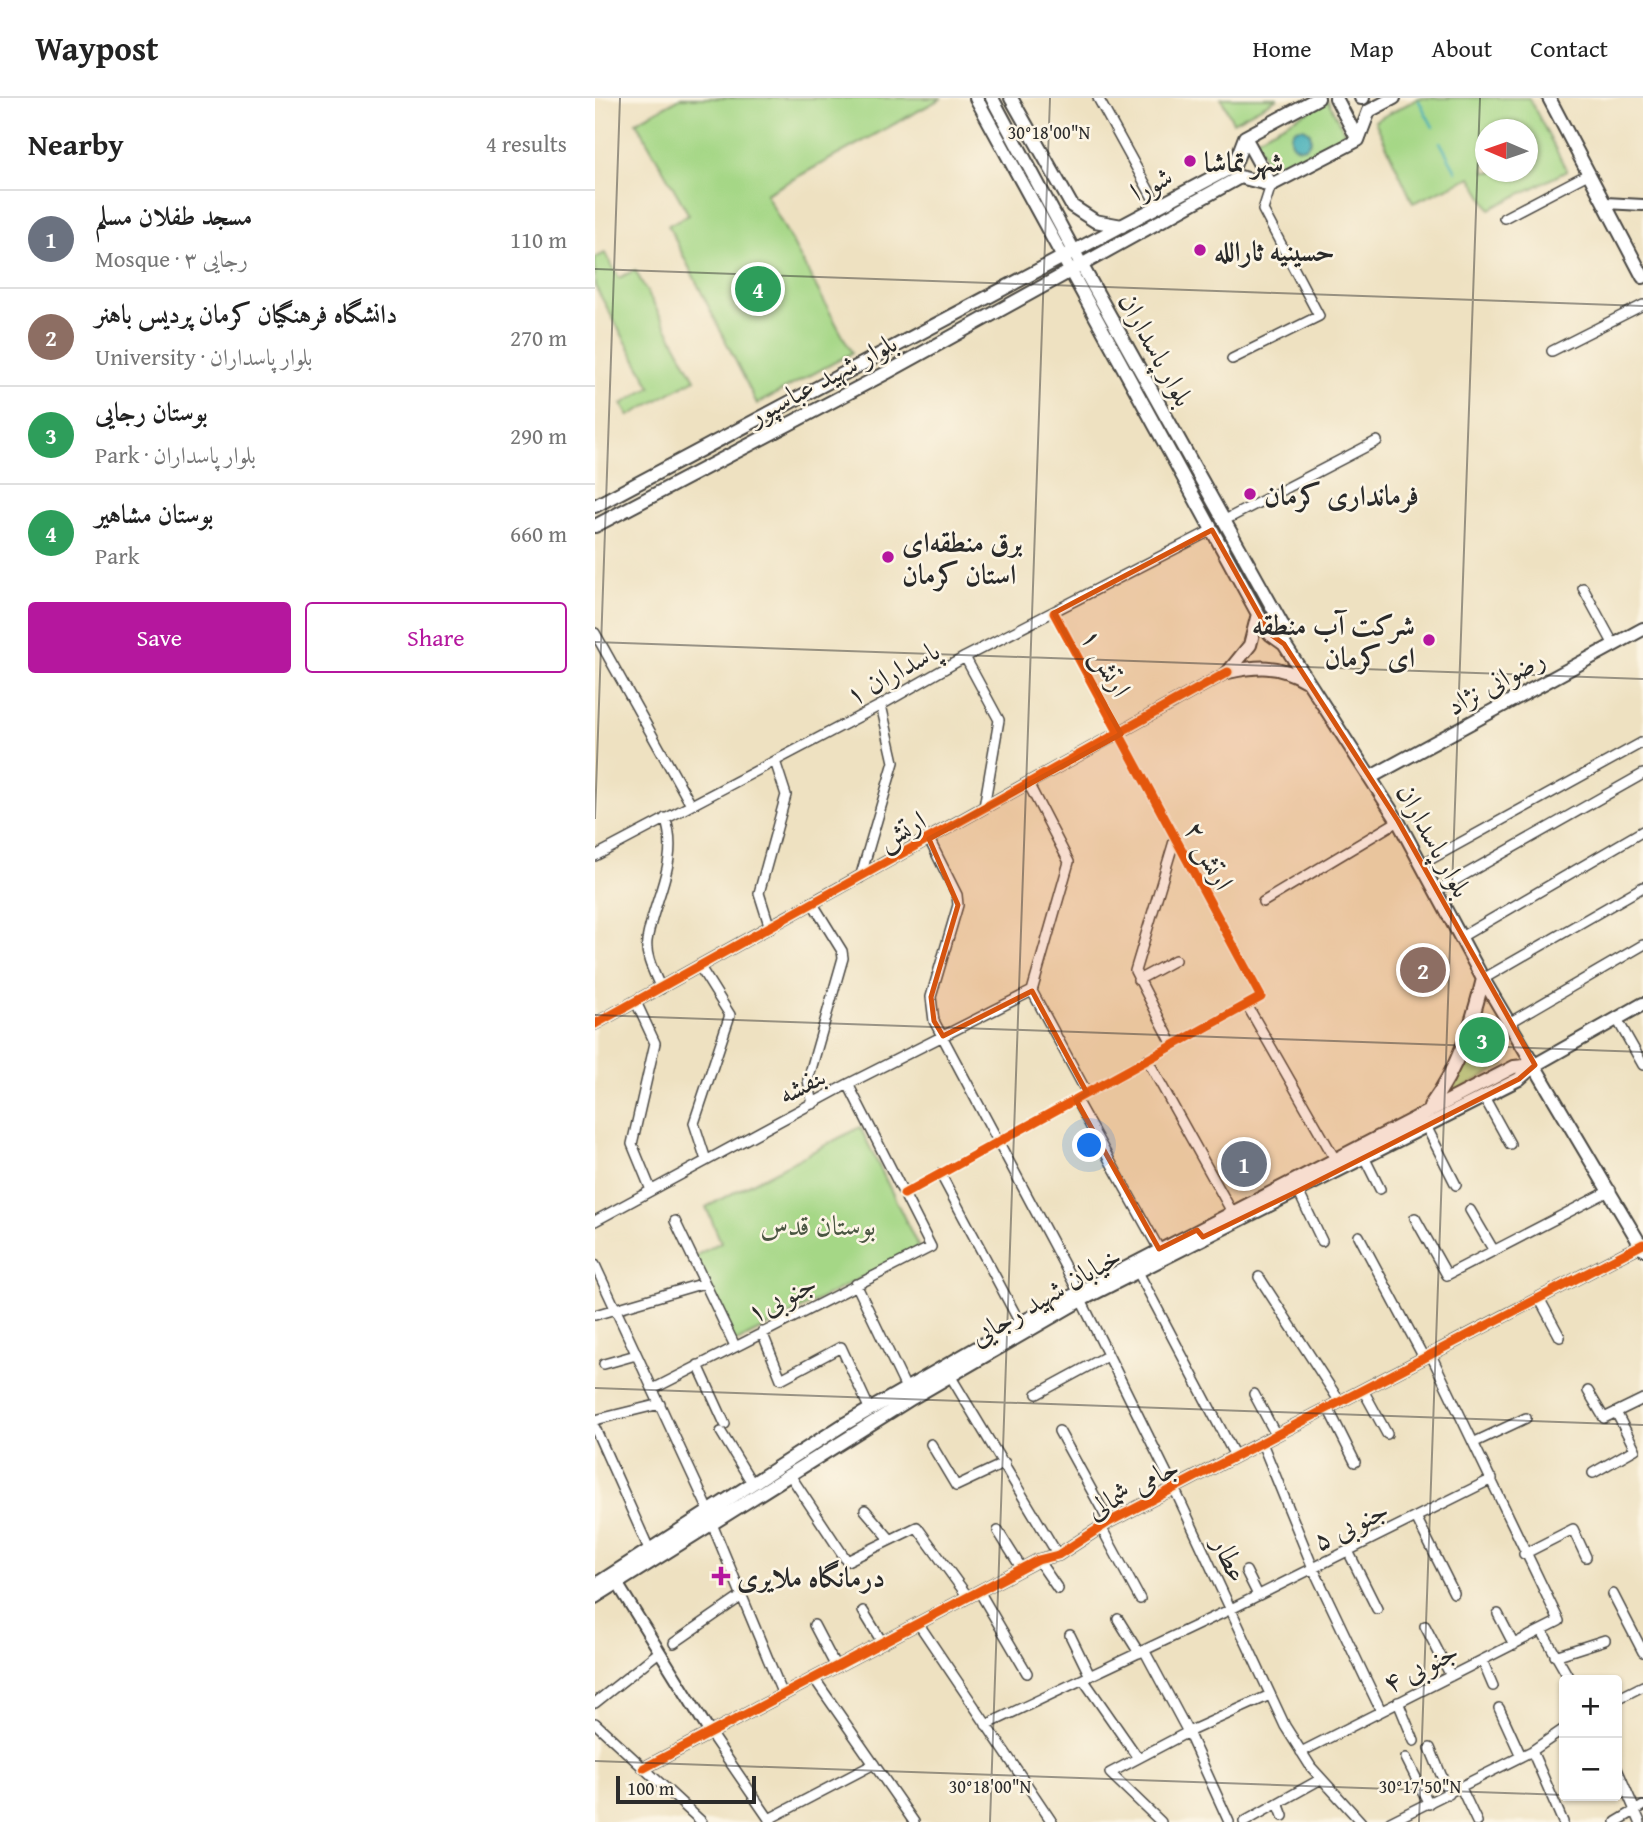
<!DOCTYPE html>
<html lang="en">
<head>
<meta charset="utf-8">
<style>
	body { margin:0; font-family:"Gentium Book Plus",Amiri,serif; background:#f6f6f6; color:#222 }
	.controls { position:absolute; right:21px; bottom:21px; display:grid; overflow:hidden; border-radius:7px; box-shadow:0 2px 5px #0004 }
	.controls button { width:63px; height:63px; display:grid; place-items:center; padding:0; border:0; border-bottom:2px solid #e0e0e0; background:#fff; color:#222; font:35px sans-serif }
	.compass { position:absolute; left:880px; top:21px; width:63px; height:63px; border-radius:50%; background:#fff; box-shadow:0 2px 5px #0004; rotate:272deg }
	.scale { position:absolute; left:21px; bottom:18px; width:140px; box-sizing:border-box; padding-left:7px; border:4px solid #2b2b2b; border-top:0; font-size:19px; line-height:24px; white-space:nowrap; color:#2b2b2b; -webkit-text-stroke:5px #fcf5e5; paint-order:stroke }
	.you { position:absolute; left:495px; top:1048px; width:24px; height:24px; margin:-18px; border:5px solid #fff; border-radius:50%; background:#1a73e8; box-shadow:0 0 0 10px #1a73e833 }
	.badge { display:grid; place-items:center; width:46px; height:46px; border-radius:50%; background:#b5179e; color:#fff; font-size:23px; font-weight:700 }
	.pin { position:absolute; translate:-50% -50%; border:4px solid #fff; box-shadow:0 2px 7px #0006 }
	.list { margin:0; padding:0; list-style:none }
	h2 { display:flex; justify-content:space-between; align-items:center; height:91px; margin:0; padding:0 28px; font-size:30px }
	h2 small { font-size:23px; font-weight:400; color:#767676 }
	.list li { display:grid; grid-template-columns:46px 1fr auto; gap:21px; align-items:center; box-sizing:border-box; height:98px; padding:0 28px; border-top:2px solid #e0e0e0 }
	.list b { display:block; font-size:26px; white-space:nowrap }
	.list p { margin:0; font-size:23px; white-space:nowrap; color:#767676 }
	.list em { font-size:23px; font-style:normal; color:#767676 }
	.actions { display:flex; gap:14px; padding:21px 28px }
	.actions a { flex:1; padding:16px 0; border:2px solid #b5179e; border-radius:7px; text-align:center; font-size:24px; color:#b5179e }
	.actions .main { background:#b5179e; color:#fff }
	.map { position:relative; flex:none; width:1048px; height:1724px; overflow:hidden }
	header { display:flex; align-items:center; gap:42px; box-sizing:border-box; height:98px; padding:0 35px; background:#fff; border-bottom:2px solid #e0e0e0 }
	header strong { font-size:33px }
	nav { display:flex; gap:38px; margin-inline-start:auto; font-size:24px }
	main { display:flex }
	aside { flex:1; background:#fff }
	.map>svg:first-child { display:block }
	.green { fill:#a5d786; stroke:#688158; stroke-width:2; fill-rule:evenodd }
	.water { fill:#3aabb5; stroke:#326b70; stroke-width:2 }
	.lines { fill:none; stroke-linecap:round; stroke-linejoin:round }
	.stream { stroke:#3aabb5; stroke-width:2.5 }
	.minor-casing { stroke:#484642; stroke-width:12 }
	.tertiary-casing { stroke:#484642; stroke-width:14 }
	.secondary-casing { stroke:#484642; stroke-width:16 }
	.minor { stroke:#fff; stroke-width:9 }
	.tertiary { stroke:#fff; stroke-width:10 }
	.secondary { stroke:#fff; stroke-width:12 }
	.cycleway-casing { stroke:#fcf5e5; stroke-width:13 }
	.cycleway { stroke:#e8590c; stroke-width:9 }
	.marked { fill:#d5540f; fill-opacity:0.2; stroke:#d5540f; stroke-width:5; stroke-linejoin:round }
	.ticks { fill:none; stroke:#2b2b2b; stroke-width:2; stroke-opacity:0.45 }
	.poi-dot { fill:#b5179e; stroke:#fcf5e5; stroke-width:2.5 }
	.labels { text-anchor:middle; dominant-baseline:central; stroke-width:5; stroke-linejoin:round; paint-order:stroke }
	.poi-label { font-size:28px; font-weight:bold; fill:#2b2b2b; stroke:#fcf5e5; text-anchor:start }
	.street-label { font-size:28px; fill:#2b2b2b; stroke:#fcf5e5 }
	.park-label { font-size:28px; fill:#4a5642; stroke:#fcf5e5 }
	.ticks-label { font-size:18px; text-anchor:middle; fill:#2b2b2b; stroke:#fcf5e5; stroke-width:5; stroke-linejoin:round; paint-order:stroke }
</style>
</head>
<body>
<header>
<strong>Waypost</strong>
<nav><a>Home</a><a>Map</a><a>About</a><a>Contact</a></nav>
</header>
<main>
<aside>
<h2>Nearby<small>4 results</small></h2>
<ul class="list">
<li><span class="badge" style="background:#6b7280">1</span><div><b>مسجد طفلان مسلم</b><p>Mosque · رجایی ۳</p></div><em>110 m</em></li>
<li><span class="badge" style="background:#8d6e63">2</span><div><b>دانشگاه فرهنگیان کرمان پردیس باهنر</b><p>University · بلوار پاسداران</p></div><em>270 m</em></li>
<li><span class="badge" style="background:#2e9e5b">3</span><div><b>بوستان رجایی</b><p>Park · بلوار پاسداران</p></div><em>290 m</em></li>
<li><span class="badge" style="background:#2e9e5b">4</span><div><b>بوستان مشاهیر</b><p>Park</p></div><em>660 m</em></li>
</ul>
<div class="actions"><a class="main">Save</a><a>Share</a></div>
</aside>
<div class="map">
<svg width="1048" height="1724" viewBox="0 0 1048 1724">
	<rect width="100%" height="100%" fill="#fcf5e5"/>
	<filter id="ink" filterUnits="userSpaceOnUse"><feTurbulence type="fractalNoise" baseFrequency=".0143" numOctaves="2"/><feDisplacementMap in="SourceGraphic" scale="14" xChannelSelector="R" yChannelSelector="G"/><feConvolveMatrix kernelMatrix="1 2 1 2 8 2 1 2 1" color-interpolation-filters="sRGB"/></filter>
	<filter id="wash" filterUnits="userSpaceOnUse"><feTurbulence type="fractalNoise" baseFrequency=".00686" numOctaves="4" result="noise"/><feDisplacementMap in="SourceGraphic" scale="28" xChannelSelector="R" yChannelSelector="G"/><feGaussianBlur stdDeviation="1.57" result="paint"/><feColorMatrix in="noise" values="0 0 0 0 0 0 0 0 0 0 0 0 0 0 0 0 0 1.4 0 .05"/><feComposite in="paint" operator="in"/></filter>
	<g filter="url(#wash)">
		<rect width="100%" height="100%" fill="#eee1c1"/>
		<!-- green -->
		<path class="green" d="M85 0H347L171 96 257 255 162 306 73 127 94 117 41 24Z
			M626 0H683L638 24Z
			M824 0H934L972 73 895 111 876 79 818 105 780 23ZM890 32H932V74H890Z
			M733 3 752 39 679 78 660 41Z
			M10 155 24 180 40 172 100 281 34 318 27 306 56 289 0 188V160Z
			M886 917 910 967 856 996Z
			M265 1029 324 1150 138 1246 100 1158 126 1144 111 1109Z"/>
		<!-- water -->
		<path class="water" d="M696 40a10 10 0 1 1 20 0a10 10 0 1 1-20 0Z"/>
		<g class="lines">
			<!-- stream -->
			<path class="stream" d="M824 3 838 29
				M845 44 861 73"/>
		</g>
	</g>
	<g filter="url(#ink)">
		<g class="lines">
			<!-- minor casing -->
			<g class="minor-casing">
				<path id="minor" d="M503 0 563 109
					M909 120 993 76
					M957 253 1048 207
					M637 261 724 218 668 112 676 87
					M630 422 782 343
					M988 490 1019 547
					M0 535 95 705
					M370 559 404 622 389 709
					M433 685 474 764 437 893
					M334 741 362 797 363 807 336 899 339 923 483 1193
					M0 758 286 607 370 559 617 432
					M827 766 1048 644
					M265 780 299 664 286 607
					M841 793 1048 676
					M668 804 803 723
					M175 830 164 795 191 697 180 663
					M866 839 1048 733
					M105 869 135 917 99 1025 111 1062
					M888 881 1048 789
					M543 882 580 862
					M66 891C60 876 50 859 52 843 58 802 86 762 70 720
					M437 893 492 995
					M41 904 60 945 37 1046 56 1092
					M652 907 740 1061
					M1022 921 1048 967
					M914 925 1048 847
					M578 947 540 873 580 740
					M552 961 637 1114
					M889 999 915 1046
					M481 1002 564 1151
					M218 1006 213 982 248 860 247 853 218 806
					M831 1028 861 1087
					M769 1059 785 1091
					M345 1075 425 1225
					M703 1093 727 1143
					M309 1096 666 899 459 515
					M875 1112 899 1153
					M820 1120 852 1177 1016 1092
					M0 1123 253 986 437 893
					M80 1123 140 1248
					M764 1138 829 1260
					M0 1167 115 1415
					M542 1172 640 1358
					M664 1179 745 1304
					M261 1186 311 1290
					M944 1200 965 1239
					M486 1202 580 1392 690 1628 716 1669 766 1724
					M0 1217 109 1185
					M167 1234 186 1281 246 1249 275 1312
					M9 1266 41 1257
					M103 1267 130 1326
					M356 1279 463 1457
					M58 1291 336 1149 253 986
					M768 1292 792 1336
					M993 1293 1009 1320 1048 1301
					M442 1296 512 1258
					M659 1296 681 1337
					M733 1310 760 1364
					M0 1322 65 1306
					M0 1330 54 1451
					M464 1333 514 1424
					M126 1334 157 1385
					M880 1344 931 1320
					M667 1345 718 1470 786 1613
					M336 1346 361 1388 410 1365
					M998 1375 1040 1351 1021 1314
					M195 1377 252 1463 322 1429 373 1499
					M270 1412 295 1441
					M821 1419 859 1495
					M117 1426 188 1597
					M506 1429 545 1501
					M403 1433 427 1471
					M753 1453 782 1511
					M929 1456 978 1431 991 1459
					M443 1462 463 1491
					M651 1473 663 1497
					M384 1493 432 1575
					M1018 1496 1048 1554
					M268 1513 287 1544
					M903 1516 919 1547
					M523 1521 544 1555
					M323 1525 457 1724
					M219 1527 241 1569
					M830 1528 856 1578
					M947 1533 975 1582
					M475 1537 495 1578
					M79 1545 147 1498
					M549 1552 593 1634 634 1724
					M960 1558 1010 1542
					M887 1562 898 1588
					M219 1580 319 1724
					M488 1581 543 1660
					M1022 1601 1048 1588
					M803 1604 819 1643
					M0 1605 64 1554
					M904 1610 926 1658
					M0 1625 107 1724
					M391 1627 634 1512 897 1381
					M115 1635 176 1724
					M835 1650 854 1696
					M937 1653 968 1724
					M706 1654 964 1523 836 1257
					M811 1660 834 1706
					M1022 1671 1045 1724
					M866 1690 882 1724
					M683 1705 688 1718
					M174 1721 279 1666
					M566 1724 515 1675 593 1634 675 1597
					M649 1724 726 1681
					M795 1724 937 1653 969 1631
					M1021 1724 1048 1708"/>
			</g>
			<!-- tertiary casing -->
			<g class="tertiary-casing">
				<path id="tertiary" d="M1010 105 1048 107
					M0 926 633 574
					M22 1485 115 1635
					M49 1670 443 1462 463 1457 514 1424 1046 1147"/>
			</g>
			<!-- secondary casing -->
			<g class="secondary-casing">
				<path id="secondary" d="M381 0 663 516 675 536 689 546 803 723 888 881 1048 1151
					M397 0 486 166 689 530V546
					M416 0 477 108 500 123 527 128
					M766 0H768
					M954 0 1048 179
					M763 42 774 13 799 0
					M676 87 763 42 741 0
					M676 87 650 39 723 0
					M0 408 639 68 650 39
					M0 428 293 274 645 79 676 87
					M634 573 655 547 663 516
					M633 574C662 568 683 566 709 582
					M776 679 1048 531
					M835 1008C863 970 877 926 888 881
					M0 1487 248 1327 425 1225 919 969 939 967
					M0 1499 317 1300 486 1202 924 981 940 967 1048 906"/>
			</g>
			<!-- minor -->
			<use href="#minor" class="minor"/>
			<!-- tertiary -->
			<use href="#tertiary" class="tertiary"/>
			<!-- secondary -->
			<use href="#secondary" class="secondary"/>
			<!-- cycleway casing -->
			<g class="cycleway-casing">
				<path id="cycleway" d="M0 926 633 574
					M309 1096 666 899 459 515
					M49 1670 443 1462 463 1457 514 1424 1048 1146"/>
			</g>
			<!-- cycleway -->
			<use href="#cycleway" class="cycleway"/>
		</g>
	</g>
	<!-- marked area -->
	<path class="marked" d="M617 432 675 536 689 546 803 723 940 967 924 981 703 1093 608 1139 602 1132 564 1151 481 1002 492 995 437 893 348 938 339 923 336 899 363 807 334 741 526 636 459 515Z"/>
	<!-- ticks -->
	<path class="ticks" d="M0 171 1048 208M0 544 1048 581M0 721 25 0M0 917 1048 954M0 1290 1048 1327M0 1663 969 1697M998 1698 1048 1700M395 1724 455 0M824 1724 885 0"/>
	<!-- markers -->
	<g class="poi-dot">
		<circle cx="595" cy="63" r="7"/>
		<circle cx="605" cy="152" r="7"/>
		<circle cx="655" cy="396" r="7"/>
		<circle cx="293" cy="459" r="7"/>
		<circle cx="834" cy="542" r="7"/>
		<path d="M122.5 1467.5h7v7h7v7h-7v7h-7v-7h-7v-7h7z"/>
	</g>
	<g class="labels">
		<!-- poi labels -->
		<g class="poi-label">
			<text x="609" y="63">شهر تماشا</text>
			<text x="619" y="152">حسینیه ثارالله</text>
			<text x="669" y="396">فرمانداری کرمان</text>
			<text x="307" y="443">برق منطقه‌ای<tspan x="307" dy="32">استان کرمان</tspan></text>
			<text x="820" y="526" text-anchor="end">شرکت آب منطقه<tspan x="820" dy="32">ای کرمان</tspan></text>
			<text x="142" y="1478">درمانگاه ملایری</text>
		</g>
		<!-- street labels -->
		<g class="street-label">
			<text transform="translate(556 85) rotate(-28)">شورا</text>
			<text transform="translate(562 251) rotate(61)">بلوار پاسداران</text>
			<text transform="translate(227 280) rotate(-28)">بلوار شهید عباسپور</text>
			<text transform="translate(512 564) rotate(61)">ارتش ۱</text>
			<text transform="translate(297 574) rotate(-29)">پاسداران ۱</text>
			<text transform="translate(900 583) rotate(-29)">رضوانی نژاد</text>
			<text transform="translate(306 731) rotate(-29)">ارتش</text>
			<text transform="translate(840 742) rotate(61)">بلوار پاسداران</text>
			<text transform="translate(615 757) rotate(62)">ارتش ۲</text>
			<text transform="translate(206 986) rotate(-28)">بنفشه</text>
			<text transform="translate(450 1197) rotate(-30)">خیابان شهید رجایی</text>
			<text transform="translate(186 1199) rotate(-27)">جنوبی۱</text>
			<text transform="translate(537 1389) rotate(-28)">جامی شمالی</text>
			<text transform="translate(755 1426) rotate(-26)">جنوبی ۵</text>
			<text transform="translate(636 1461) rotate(66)">عطار</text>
			<text transform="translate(825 1568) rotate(-27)">جنوبی ۴</text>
		</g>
		<!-- park labels -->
		<g class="park-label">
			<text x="223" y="1126">بوستان قدس</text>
		</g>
	</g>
	<g class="ticks-label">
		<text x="454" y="41">30°18'00"N</text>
		<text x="395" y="1695">30°18'00"N</text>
		<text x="825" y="1695">30°17'50"N</text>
	</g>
</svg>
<div class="controls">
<button>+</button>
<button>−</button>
</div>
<svg class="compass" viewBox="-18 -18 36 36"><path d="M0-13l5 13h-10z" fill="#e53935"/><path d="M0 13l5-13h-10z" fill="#767676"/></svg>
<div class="scale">100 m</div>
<div class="you"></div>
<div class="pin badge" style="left:649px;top:1066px;background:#6b7280">1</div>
<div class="pin badge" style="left:828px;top:872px;background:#8d6e63">2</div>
<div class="pin badge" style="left:887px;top:942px;background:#2e9e5b">3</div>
<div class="pin badge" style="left:163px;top:191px;background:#2e9e5b">4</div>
</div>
</main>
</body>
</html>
